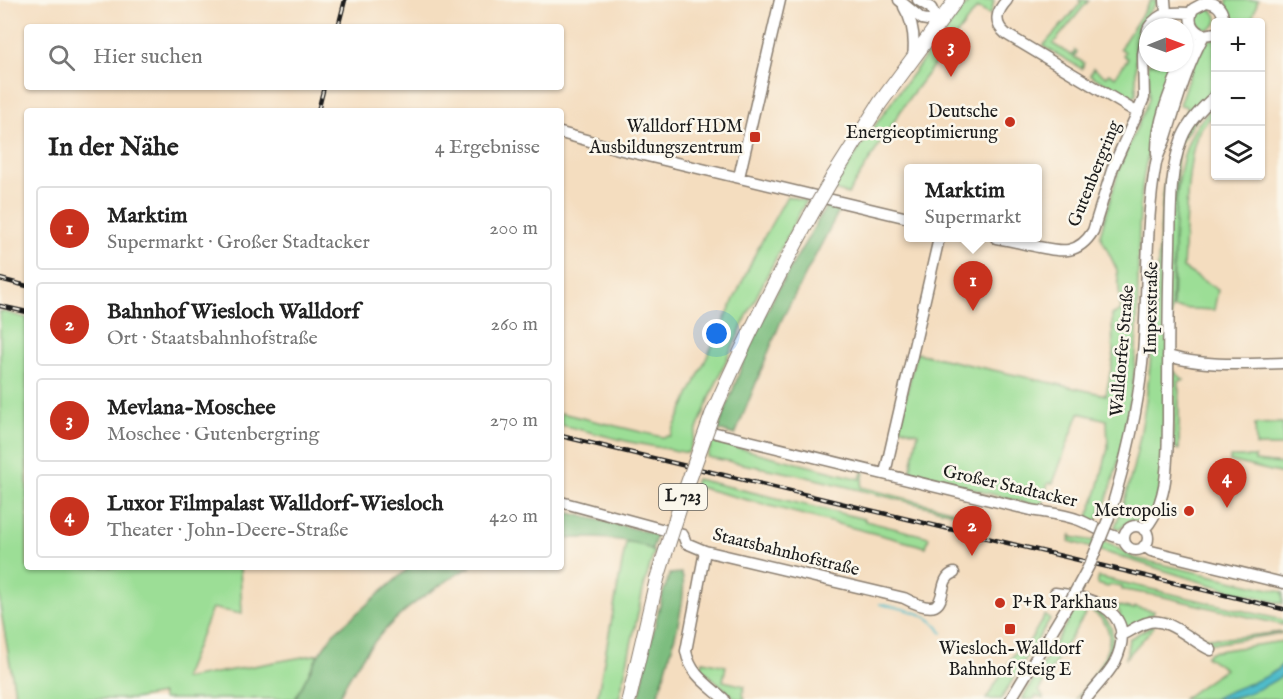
<!DOCTYPE html>
<html lang="de">
<head>
<meta charset="utf-8">
<style>
	body { margin:0; font-family:"IM FELL English",serif; background:#f2f2f2; color:#222 }
	.controls { position:absolute; right:18px; top:18px; display:grid; overflow:hidden; border-radius:6px; box-shadow:0 2px 4px #0004 }
	.controls button { width:54px; height:54px; display:grid; place-items:center; padding:0; border:0; border-bottom:2px solid #e0e0e0; background:#fff; color:#222; font:30px sans-serif }
	.compass { position:absolute; left:1139px; top:18px; width:54px; height:54px; border-radius:50%; background:#fff; box-shadow:0 2px 4px #0004; rotate:89deg }
	.you { position:absolute; left:717px; top:334px; width:21px; height:21px; margin:-15px; border:4px solid #fff; border-radius:50%; background:#1a73e8; box-shadow:0 0 0 9px #1a73e833 }
	.badge { display:grid; place-items:center; width:39px; height:39px; border-radius:50%; background:#c8321e; color:#fff; font-size:20px; font-weight:700 }
	.pin { position:absolute; translate:-50% -50px; filter:drop-shadow(0 2px 3px #0008) }
	.pin::after { content:''; position:absolute; top:32px; width:21px; height:18px; background:inherit; clip-path:polygon(0 0,100% 0,50% 100%) }
	.popup { position:absolute; left:904px; top:164px; width:138px; height:78px; box-sizing:border-box; display:grid; place-content:center; border-radius:6px; background:#fff; filter:drop-shadow(0 2px 4px #0005); font-size:20px; white-space:nowrap; color:#767676 }
	.popup b { font-size:22px; color:#222 }
	.popup::after { content:''; position:absolute; left:50%; top:100%; margin-left:-12px; border:12px solid transparent; border-top-color:#fff }
	.list { margin:0; padding:0; list-style:none }
	h2 { display:flex; justify-content:space-between; align-items:center; height:78px; margin:0; padding:0 24px; font-size:26px }
	h2 small { font-size:20px; font-weight:400; color:#767676 }
	.list li { display:grid; grid-template-columns:39px 1fr auto; gap:18px; align-items:center; box-sizing:border-box; height:84px; margin:0 12px 12px; padding:0 12px; border:2px solid #e0e0e0; border-radius:6px }
	.list b { display:block; font-size:22px; white-space:nowrap }
	.list p { margin:0; font-size:20px; white-space:nowrap; color:#767676 }
	.list em { font-size:20px; font-style:normal; color:#767676 }
	.icon { flex:none; width:33px; height:33px; fill:none; stroke:currentColor; stroke-width:2; stroke-linecap:round; stroke-linejoin:round }
	.map { position:relative; flex:none; width:1283px; height:699px; overflow:hidden }
	.search { position:absolute; background:#fff; box-shadow:0 2px 4px #0004; left:24px; top:24px; width:540px; height:66px; display:flex; align-items:center; gap:15px; box-sizing:border-box; padding:0 21px; border-radius:6px; color:#767676; font-size:22px }
	.panel { position:absolute; background:#fff; box-shadow:0 2px 4px #0004; left:24px; top:108px; width:540px; height:462px; border-radius:6px }
	.map>svg:first-child { display:block }
	.green { fill:#9cde96; stroke:#5c7d59; stroke-width:1.5 }
	.forest { fill:#7dbd7f; stroke:#4c6c4e; stroke-width:1.5 }
	.water { fill:#50bcca; stroke:#366c73; stroke-width:1.5 }
	.lines { fill:none; stroke-linecap:round; stroke-linejoin:round }
	.stream { stroke:#50bcca; stroke-width:2 }
	.minor-casing { stroke:#887c6e; stroke-width:13 }
	.major-casing { stroke:#887c6e; stroke-width:16 }
	.minor { stroke:#fff; stroke-width:10 }
	.major { stroke:#fff; stroke-width:14 }
	.rail-casing { stroke:#1c1c1c; stroke-width:4.5 }
	.rail { stroke:#fbf7ec; stroke-width:2; stroke-dasharray:7; stroke-linecap:butt }
	.minor-bridge-casing { stroke:#887c6e; stroke-width:13; stroke-linecap:butt }
	.major-bridge-casing { stroke:#887c6e; stroke-width:16; stroke-linecap:butt }
	.minor-bridge { stroke:#fff; stroke-width:10 }
	.major-bridge { stroke:#fff; stroke-width:14 }
	.poi-dot { fill:#c8321e; stroke:#fbf7ec; stroke-width:2 }
	.labels { text-anchor:middle; dominant-baseline:central; stroke-width:5; stroke-linejoin:round; paint-order:stroke }
	.shield { fill:#fbf7ec; stroke:#5f5e5a; stroke-width:1.5 }
	.shield-label { font-size:16px; font-weight:bold; fill:#1c1c1c }
	.poi-label { font-size:18px; fill:#1c1c1c; stroke:#fbf7ec; text-anchor:end }
	.street-label { font-size:18px; fill:#1c1c1c; stroke:#fbf7ec }
</style>
</head>
<body>
<div class="map">
<svg width="1283" height="699" viewBox="0 0 1283 699">
	<rect width="100%" height="100%" fill="#fbf7ec"/>
	<filter id="ink" filterUnits="userSpaceOnUse"><feTurbulence type="fractalNoise" baseFrequency=".0167" numOctaves="2"/><feDisplacementMap in="SourceGraphic" scale="12" xChannelSelector="R" yChannelSelector="G"/><feConvolveMatrix kernelMatrix="1 2 1 2 8 2 1 2 1" color-interpolation-filters="sRGB"/></filter>
	<filter id="wash" filterUnits="userSpaceOnUse"><feTurbulence type="fractalNoise" baseFrequency=".008" numOctaves="4" result="noise"/><feDisplacementMap in="SourceGraphic" scale="24" xChannelSelector="R" yChannelSelector="G"/><feGaussianBlur stdDeviation="1.35" result="paint"/><feColorMatrix in="noise" values="0 0 0 0 0 0 0 0 0 0 0 0 0 0 0 0 0 1.4 0 .05"/><feComposite in="paint" operator="in"/></filter>
	<g filter="url(#wash)">
		<rect width="100%" height="100%" fill="#f4ddbf"/>
		<!-- green -->
		<path class="green" d="M970 0H994L991 15 977 8 909 98 848 194 834 190C873 122 922 61 970 0Z
			M1079 0H1089L1053 44 1072 56 1075 50 1077 52 1074 57 1084 63 1082 69 1043 46 1081 3Z
			M1151 0 1157 1 1140 25 1136 39V95L1132 98 1090 75 1093 68 1106 77 1109 73 1115 77 1128 59 1123 55 1125 52 1120 48Z
			M1227 0H1258L1251 22H1232L1227 14Z
			M1197 19a10 10 0 1 1 20 0a10 10 0 1 1-20 0Z
			M1211 39H1215V90L1178 146 1166 442 1160 488 1152 524C1138 519 1131 518 1120 529L1115 527C1155 422 1153 307 1163 197 1167 167 1172 137 1187 109L1185 106 1179 105C1185 88 1197 48 1211 39Z
			M1148 63H1180C1160 106 1145 150 1141 198 1136 252 1140 308 1135 362 1131 411 1121 459 1105 505L1103 504 1096 523 1087 520 1098 489 1108 448 1107 420 1079 413 1053 483H1048L1042 507 910 473 918 433 899 427 916 353 1106 395 1113 358 1112 315 1121 310 1117 270 1100 235 1119 169 1149 99Z
			M1215 105V113C1210 118 1204 123 1200 130 1186 152 1185 239 1183 268L1218 290 1214 310 1173 308C1175 258 1170 179 1192 134 1198 122 1206 114 1215 105Z
			M787 196 806 201C762 283 720 366 688 453L630 442 561 425V413L662 437 670 436 758 248Z
			M0 311 27 318V567H240L242 614 212 608 183 679 319 654 295 699H162V694L133 699H16L0 606Z
			M1174 371 1184 380 1179 381V450L1173 447Z
			M1283 423V446H1256L1255 424Z
			M715 435 716 436 715 442 860 479 862 472H864L861 487 986 519V521L990 522 799 475 707 457Z
			M1283 456V474L1230 461V457H1255V461L1281 464Z
			M696 479 865 519V521L929 537 926 547 694 486Z
			M1071 534V537L1093 541 1094 539 1111 544 1134 558 1283 592V604L1208 584 1069 541Z
			M626 542 644 546 654 552 644 586 619 699H597Z
			M1099 577 1283 620V625L1160 596 1124 590H1122V586L1111 585 1108 587 1097 584Z
			M1079 602C1122 618 1120 645 1094 678 1089 685 1083 694 1076 699 1095 671 1133 633 1088 609L1039 690 1044 699 1036 696 1034 699H1022Z
			M1114 605 1134 609 1135 607 1154 611 1153 615H1148L1147 618 1124 630 1119 611Z
			M1045 615 1050 619 1001 699H986L1019 646 1026 647Z
			M1165 615C1178 621 1190 631 1203 636 1215 642 1266 633 1283 632V633L1218 643H1206Z
			M1153 625 1154 627 1126 658 1129 639Z
			M1283 641V699H1183L1225 669 1206 656 1211 652Z
			M703 661 726 666 723 681 745 686 743 694 745 699H736L701 668Z"/>
		<!-- forest -->
		<path class="forest" d="M827 205 840 209 781 321 735 435 718 430 747 352 776 293Z
			M561 511 657 534 652 550C630 537 586 537 561 539Z
			M410 567H471C459 572 449 580 439 586 393 615 360 651 338 699H295L319 654 333 634Z
			M681 573C692 590 664 675 657 699H639L650 645 663 593 670 574Z"/>
		<!-- water -->
		<path class="water" d="M1283 663V675C1263 689 1239 699 1214 699 1233 686 1273 680 1283 663Z"/>
		<g class="lines">
			<!-- stream -->
			<path class="stream" d="M880 604C901 609 931 611 942 633"/>
		</g>
	</g>
	<g filter="url(#ink)">
		<g class="lines">
			<!-- minor casing -->
			<g class="minor-casing">
				<path id="minor" d="M899 0 922 19 938 22 931 8 918 0
					M1007 0C996 12 993 23 1006 34L1138 113
					M1165 0 1166 13
					M904 7C914 23 915 41 913 58
					M1149 27C1160 11 1173 12 1191 13
					M1216 33 1204 35C1192 31 1187 21 1193 9L1206 2C1218 3 1224 10 1223 22
					M1184 59 1194 30
					M561 133 622 150 908 218
					M1157 154C1156 124 1170 91 1182 63
					M739 177 780 0
					M996 238C1009 240 1021 243 1034 246 1059 251 1077 257 1093 231L1113 167 1144 98 1143 54 1148 29
					M1168 356C1206 367 1244 364 1283 363
					M716 433 1031 510C1047 513 1063 514 1079 520 1094 526 1107 536 1124 539
					M885 473 939 238
					M561 502 683 535 686 543 705 551 904 598C957 626 932 580 954 573
					M1108 520C1124 468 1137 417 1142 364 1149 297 1144 229 1156 163 1158 154 1163 146 1166 137 1177 102 1186 68 1204 35
					M1124 538a12 12 0 1 1 24 0a12 12 0 1 1-24 0Z
					M1144 530C1170 501 1167 457 1168 421 1168 363 1168 305 1170 247 1171 211 1169 172 1182 138 1189 121 1202 108 1216 95
					M1144 546 1151 551 1283 583
					M705 551 686 651C690 674 707 684 724 699
					M1055 593C1094 597 1139 612 1115 662 1108 675 1095 687 1086 699
					M1120 636C1129 632 1137 626 1146 623 1168 615 1192 642 1211 650
					M1011 699 1069 603"/>
			</g>
			<!-- major casing -->
			<g class="major-casing">
				<path id="major" d="M833 177 880 103 956 0
					M712 415C742 346 775 281 811 215
					M629 699 657 579"/>
			</g>
			<!-- minor -->
			<use href="#minor" class="minor"/>
			<!-- major -->
			<use href="#major" class="major"/>
			<!-- rail casing -->
			<g class="rail-casing">
				<path id="rail" d="M338 27 345 0
					M318 111 324 87
					M0 279 27 286
					M0 306 27 312
					M561 436 1283 609"/>
			</g>
			<!-- rail -->
			<use href="#rail" class="rail"/>
			<!-- minor-bridge casing -->
			<g class="minor-bridge-casing">
				<path id="minor-bridge" d="M1069 603 1091 562 1108 520"/>
			</g>
			<!-- major-bridge casing -->
			<g class="major-bridge-casing">
				<path id="major-bridge" d="M811 215 833 177
					M657 579 683 497 712 415"/>
			</g>
			<!-- minor-bridge -->
			<use href="#minor-bridge" class="minor-bridge"/>
			<!-- major-bridge -->
			<use href="#major-bridge" class="major-bridge"/>
		</g>
	</g>
	<!-- markers -->
	<g class="poi-dot">
		<circle cx="1010" cy="122" r="6"/>
		<rect x="749" y="131" width="12" height="12" rx="3"/>
		<circle cx="1189" cy="511" r="6"/>
		<circle cx="1000" cy="603" r="6"/>
		<rect x="1004" y="623" width="12" height="12" rx="3"/>
	</g>
	<g class="labels">
		<!-- shield labels -->
		<rect class="shield" x="659" y="484" width="48" height="26" rx="4.5"/>
		<g class="shield-label">
			<text x="683" y="497">L 723</text>
		</g>
		<!-- poi labels -->
		<g class="poi-label">
			<text x="998" y="112">Deutsche<tspan x="998" dy="21">Energieoptimierung</tspan></text>
			<text x="743" y="127">Walldorf HDM<tspan x="743" dy="21">Ausbildungszentrum</tspan></text>
			<text x="1177" y="511">Metropolis</text>
			<text x="1012" y="603" text-anchor="start">P+R Parkhaus</text>
			<text x="1010" y="649" text-anchor="middle">Wiesloch-Walldorf<tspan x="1010" dy="21">Bahnhof Steig E</tspan></text>
		</g>
		<!-- street labels -->
		<g class="street-label">
			<text transform="translate(1095 174) rotate(-68)">Gutenbergring</text>
			<text transform="translate(1152 308) rotate(-89)">Impexstraße</text>
			<text transform="translate(1123 351) rotate(-85)">Walldorfer Straße</text>
			<text transform="translate(1010 487) rotate(13)">Großer Stadtacker</text>
			<text transform="translate(786 553) rotate(14)">Staatsbahnhofstraße</text>
		</g>
	</g>
</svg>
<div class="controls">
<button>+</button>
<button>−</button>
<button><svg class="icon" aria-label="layers" viewBox="0 0 24 24"><path d="M12 4l9 5-9 5-9-5zM3 14l9 5 9-5"/></svg></button>
</div>
<svg class="compass" viewBox="-18 -18 36 36"><path d="M0-13l5 13h-10z" fill="#e53935"/><path d="M0 13l5-13h-10z" fill="#767676"/></svg>
<div class="you"></div>
<div class="pin badge" style="left:973px;top:311px">1</div>
<div class="popup"><b>Marktim</b>Supermarkt</div>
<div class="pin badge" style="left:972px;top:556px">2</div>
<div class="pin badge" style="left:951px;top:77px">3</div>
<div class="pin badge" style="left:1227px;top:508px">4</div>
<div class="search"><svg class="icon" aria-label="search" viewBox="0 0 24 24"><circle cx="10" cy="10" r="6"/><path d="M15 15l6 6"/></svg>Hier suchen</div>
<section class="panel">
<h2>In der Nähe<small>4 Ergebnisse</small></h2>
<ul class="list">
<li><span class="badge">1</span><div><b>Marktim</b><p>Supermarkt · Großer Stadtacker</p></div><em>200 m</em></li>
<li><span class="badge">2</span><div><b>Bahnhof Wiesloch Walldorf</b><p>Ort · Staatsbahnhofstraße</p></div><em>260 m</em></li>
<li><span class="badge">3</span><div><b>Mevlana-Moschee</b><p>Moschee · Gutenbergring</p></div><em>270 m</em></li>
<li><span class="badge">4</span><div><b>Luxor Filmpalast Walldorf-Wiesloch</b><p>Theater · John-Deere-Straße</p></div><em>420 m</em></li>
</ul>
</section>
</div>
</body>
</html>
